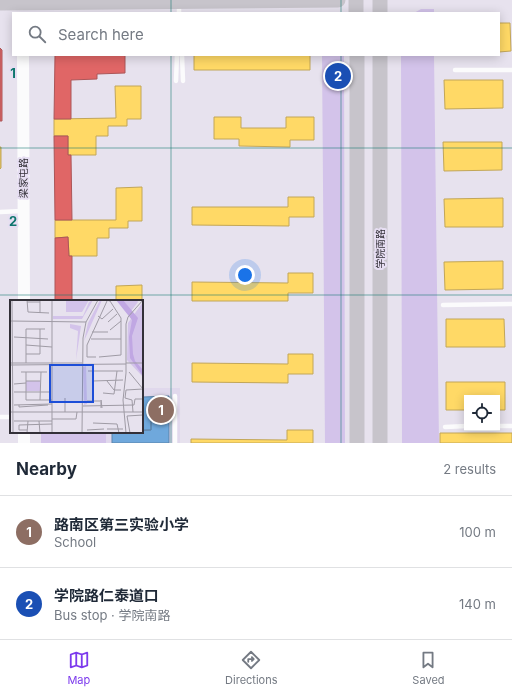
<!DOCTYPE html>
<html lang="en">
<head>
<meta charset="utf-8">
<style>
	body { margin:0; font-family:Inter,"Noto Sans SC",sans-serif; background:#f2f2f3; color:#1f2937 }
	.controls { position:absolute; right:12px; bottom:12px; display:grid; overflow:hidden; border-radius:0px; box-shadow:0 2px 10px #0003 }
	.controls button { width:36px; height:36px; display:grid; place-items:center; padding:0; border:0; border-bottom:1px solid #e0e1e3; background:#fff; color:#1f2937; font:20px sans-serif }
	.you { position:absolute; left:245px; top:275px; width:14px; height:14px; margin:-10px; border:3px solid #fff; border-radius:50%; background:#1a73e8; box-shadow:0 0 0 6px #1a73e833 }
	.badge { display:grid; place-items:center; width:26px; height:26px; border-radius:50%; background:#7c3aed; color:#fff; font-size:13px; font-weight:700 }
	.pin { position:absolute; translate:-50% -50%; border:2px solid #fff; box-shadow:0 1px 4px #0006 }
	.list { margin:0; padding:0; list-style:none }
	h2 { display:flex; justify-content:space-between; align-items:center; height:52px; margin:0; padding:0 16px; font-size:17px }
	h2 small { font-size:13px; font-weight:400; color:#747a83 }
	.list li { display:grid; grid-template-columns:26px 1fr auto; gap:12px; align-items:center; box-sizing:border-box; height:72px; padding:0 16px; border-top:1px solid #e0e1e3 }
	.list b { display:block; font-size:15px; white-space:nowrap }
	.list p { margin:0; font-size:13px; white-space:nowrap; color:#747a83 }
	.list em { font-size:13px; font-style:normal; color:#747a83 }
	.icon { flex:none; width:22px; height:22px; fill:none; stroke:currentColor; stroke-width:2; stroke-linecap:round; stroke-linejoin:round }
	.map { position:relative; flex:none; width:512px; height:443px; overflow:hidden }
	.search { position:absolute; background:#fff; box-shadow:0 2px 10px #0003; left:12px; right:12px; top:12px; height:44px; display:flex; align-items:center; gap:10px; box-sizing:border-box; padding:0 14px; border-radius:0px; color:#747a83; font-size:15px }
	.sheet { height:196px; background:#fff }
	nav { display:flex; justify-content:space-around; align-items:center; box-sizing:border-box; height:56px; border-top:1px solid #e0e1e3; background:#fff; font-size:11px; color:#747a83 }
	nav a { display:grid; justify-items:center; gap:2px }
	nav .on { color:#7c3aed }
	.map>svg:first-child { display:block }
	.built { fill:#e0d8ec }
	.green { fill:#d3c3ea }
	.homes { fill:#ffd966; stroke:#c2a658 }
	.shops { fill:#e06666; stroke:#ac5658 }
	.schools { fill:#6fa8dc; stroke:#5d84ab }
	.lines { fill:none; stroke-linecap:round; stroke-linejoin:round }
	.service { stroke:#fbfbfc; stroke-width:4.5 }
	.tertiary { stroke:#fbfbfc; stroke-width:12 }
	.primary { stroke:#c7c4cb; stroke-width:15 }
	.grid { fill:none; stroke:#0f766e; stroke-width:1; stroke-opacity:0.55 }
	.labels { text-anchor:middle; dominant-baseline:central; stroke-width:4; stroke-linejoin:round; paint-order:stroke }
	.street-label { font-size:10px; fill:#333038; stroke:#e6def2 }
	.inset-road { fill:none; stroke:#9f9ba5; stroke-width:1 }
	.view { fill:#1d4ed8; fill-opacity:0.15; stroke:#1d4ed8; stroke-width:2 }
	.inset-edge { fill:none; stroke:#333038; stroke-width:2 }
	.grid-label { font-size:13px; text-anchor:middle; font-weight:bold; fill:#0f766e; stroke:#e6def2; stroke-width:4; stroke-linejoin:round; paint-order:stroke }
</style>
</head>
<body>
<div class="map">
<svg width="512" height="443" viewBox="0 0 512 443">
	<rect width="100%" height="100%" fill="#e7e2ee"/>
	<!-- built -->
	<path class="built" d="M142 388H180V443H41V432H142Z"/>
	<!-- green -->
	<path class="green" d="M421 9H434V13H414Z
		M322 55H344L345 443H325Z
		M401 55H434L439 443H402Z
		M41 432H106V443H41Z"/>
	<!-- homes -->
	<path class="homes" d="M499 23H510L511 51 499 52Z
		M194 55H310V70H194Z
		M444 80H503V108L445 109Z
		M115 86H141V119H127V126H108V136H96V155H68V136H54V119L116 118Z
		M214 117H241V128H286V117H314V140H290V147L239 146V139H214Z
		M443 142H502V170L444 171Z
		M0 147H1V168L0 169Z
		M142 187V221H128V228H109V238H97V256H69L68 237 55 238V220H116V188Z
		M288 197H314V217H289V226L192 225V207H288Z
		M503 198V227H445L444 199Z
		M503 261V289L445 290 444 262Z
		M288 273H313V293H288V301H192V282L288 283Z
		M142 285V301H116V286Z
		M446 319H504L505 347H446Z
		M288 354H313V374H288V383L192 382V363L288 364Z
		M446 382H505V410H497V398H467V410H446Z
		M287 430H313V443H191V439L287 440Z
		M440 433H512V443H440Z"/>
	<!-- shops -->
	<path class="shops" d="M0 48 2 50V121H0Z
		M55 55H125V73L97 74V79L71 80V119H54Z
		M54 136H68V155H71L72 220H55Z
		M68 237 69 256H72V301H55V238Z"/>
	<!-- schools -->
	<path class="schools" d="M169 396V420H151V430H142L143 397Z
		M151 420H169V443H112V432L151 430Z"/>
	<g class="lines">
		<!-- service -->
		<path class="service" d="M179 13V4
			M182 55 183 81
			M455 70H512
			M176 81 177 55
			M0 212 22 211
			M443 305 512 304
			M175 396V443
			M0 417H11
			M497 426H512
			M445 427 467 426"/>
		<!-- tertiary -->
		<path class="tertiary" d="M23 55 24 301
			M24 432V443"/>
		<!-- primary -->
		<path class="primary" d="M356 0V13
			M380 0V13
			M0 3 338 0
			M357 55V443
			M380 55V443"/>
	</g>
	<!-- grid -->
	<path class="grid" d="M171 0V13M341 0V13M171 55V443M341 55V443M0 148H512M0 295H512"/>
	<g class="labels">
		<!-- street labels -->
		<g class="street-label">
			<text transform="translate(23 178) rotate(-90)">梁家屯路</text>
			<text transform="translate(380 249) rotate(-90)">学院南路</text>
		</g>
	</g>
	<!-- overview -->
	<g transform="translate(10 300)">
		<rect width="133" height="133" fill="#e7e2ee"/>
		<path d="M56 0H79L72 12H56ZM83 0 72 19H43V16H73L79 2ZM90 0H92L74 41 78 23ZM113 0H127L128 2 121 11ZM133 2V77L117 60 118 23ZM60 24 71 26 66 60 68 31 60 28ZM76 66 77 104 74 105 73 67ZM16 81H30V91H16Z" fill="#d3c3ea"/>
		<path d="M106 0H113L128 18 122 36 123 54 125 61 133 70V76L120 58 119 37 122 20Z" fill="#c0a7e3"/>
		<path class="inset-road" d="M2 0 3 133M17 0 18 12 39 13M30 0V13M42 0V133M17 2H30M88 16 92 19 103 9M0 21 76 22M98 22 107 14M100 30 111 21M82 32H98M4 37 38 39M81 39H111M16 45 42 47M16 54H30V29M86 57H77V45L97 1M89 57 111 55V18L100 1 96 0M0 63H72M16 63V29H35M116 63H133M0 65 116 64M78 71H113M11 72H37M16 72V100H42M119 72 133 89M16 81H30M83 81 113 80M97 81 104 90H111M4 84 16 83M4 92H39M93 93 104 94 107 71M55 98V112M30 100 31 72M77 101H90M83 101V71M4 105 42 104M9 105V107L38 105M124 105 125 99H133M73 106 124 105M91 108V100L92 108M0 112H133M123 112 122 100 115 98 116 90 133 89M42 119H66L67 112M4 121H42M29 121 30 133M83 123 107 124 109 133M97 129H113M17 130H9V125L42 124M77 130 94 129M17 133 18 121M72 133 73 38 76 22 88 0M116 133 113 100 116 73V24L118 17 133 0M120 133 117 116 133 115"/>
		<path class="view" d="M40 65H83V102H40Z"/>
		<rect width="133" height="133" class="inset-edge"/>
	</g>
	<g class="grid-label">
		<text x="13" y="78">1</text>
		<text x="13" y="226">2</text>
	</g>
</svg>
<div class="controls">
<button><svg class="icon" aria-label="locate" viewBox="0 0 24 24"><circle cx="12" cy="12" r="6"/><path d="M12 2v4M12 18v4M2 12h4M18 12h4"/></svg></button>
</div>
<div class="you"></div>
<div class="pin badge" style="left:161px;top:410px;background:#8d6e63">1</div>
<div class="pin badge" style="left:338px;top:76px;background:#1a4fb4">2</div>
<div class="search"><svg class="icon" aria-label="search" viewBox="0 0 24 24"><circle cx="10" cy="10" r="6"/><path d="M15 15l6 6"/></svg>Search here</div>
</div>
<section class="sheet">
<h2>Nearby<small>2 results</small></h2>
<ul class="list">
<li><span class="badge" style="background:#8d6e63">1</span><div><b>路南区第三实验小学</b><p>School</p></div><em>100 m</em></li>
<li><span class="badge" style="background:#1a4fb4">2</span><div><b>学院路仁泰道口</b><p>Bus stop · 学院南路</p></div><em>140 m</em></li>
</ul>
</section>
<nav>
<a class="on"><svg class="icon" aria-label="map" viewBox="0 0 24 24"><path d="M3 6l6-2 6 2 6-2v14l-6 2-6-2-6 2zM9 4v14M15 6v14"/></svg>Map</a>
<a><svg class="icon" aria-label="directions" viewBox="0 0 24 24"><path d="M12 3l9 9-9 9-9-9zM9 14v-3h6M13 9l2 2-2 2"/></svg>Directions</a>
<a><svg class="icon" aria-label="saved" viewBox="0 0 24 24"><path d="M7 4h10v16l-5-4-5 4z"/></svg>Saved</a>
</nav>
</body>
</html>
